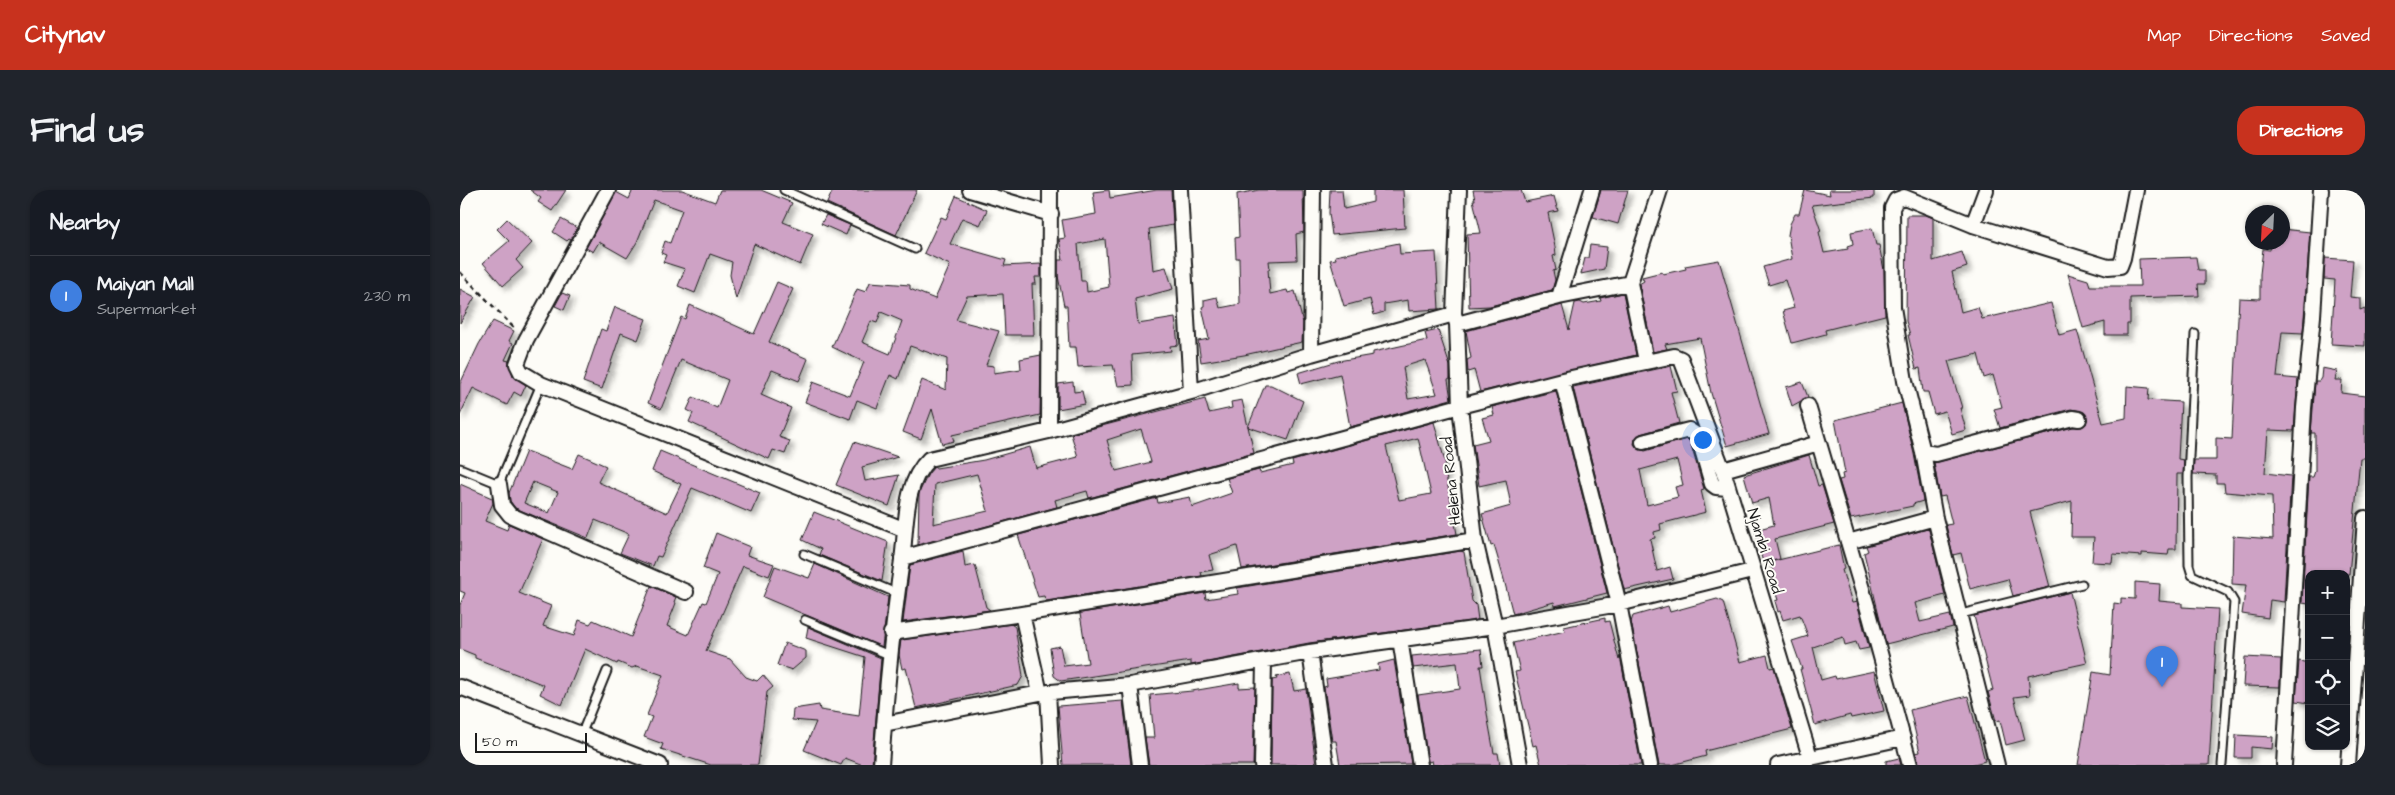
<!DOCTYPE html>
<html lang="en">
<head>
<meta charset="utf-8">
<style>
	body { margin:0; font-family:"Architects Daughter",sans-serif; background:#20242c; color:#f1f3f6 }
	.controls { position:absolute; right:15px; bottom:15px; display:grid; overflow:hidden; border-radius:10px; box-shadow:0 1px 4px #0004 }
	.controls button { width:45px; height:45px; display:grid; place-items:center; padding:0; border:0; border-bottom:1px solid #363941; background:#171b24; color:#f1f3f6; font:25px sans-serif }
	.compass { position:absolute; left:1785px; top:15px; width:45px; height:45px; border-radius:50%; background:#171b24; box-shadow:0 1px 4px #0004; rotate:204deg }
	.scale { position:absolute; left:15px; bottom:12px; width:112px; box-sizing:border-box; padding-left:5px; border:2px solid #1c1c1c; border-top:0; font-size:14px; line-height:18px; white-space:nowrap; color:#1c1c1c; -webkit-text-stroke:4px #fdfcf7; paint-order:stroke }
	.you { position:absolute; left:1242px; top:249px; width:18px; height:18px; margin:-12px; border:4px solid #fff; border-radius:50%; background:#1a73e8; box-shadow:0 0 0 8px #1a73e833 }
	.badge { display:grid; place-items:center; width:32px; height:32px; border-radius:50%; background:#c8321e; color:#fff; font-size:16px; font-weight:700 }
	.pin { position:absolute; translate:-50% -41px; filter:drop-shadow(0 1px 2px #0008) }
	.pin::after { content:''; position:absolute; top:26px; width:18px; height:15px; background:inherit; clip-path:polygon(0 0,100% 0,50% 100%) }
	.list { margin:0; padding:0; list-style:none }
	h2 { display:flex; justify-content:space-between; align-items:center; height:65px; margin:0; padding:0 20px; font-size:21px }
	h2 small { font-size:16px; font-weight:400; color:#9ea1a6 }
	.list li { display:grid; grid-template-columns:32px 1fr auto; gap:15px; align-items:center; box-sizing:border-box; height:80px; padding:0 20px; border-top:1px solid #363941 }
	.list b { display:block; font-size:19px; white-space:nowrap }
	.list p { margin:0; font-size:16px; white-space:nowrap; color:#9ea1a6 }
	.list em { font-size:16px; font-style:normal; color:#9ea1a6 }
	.icon { flex:none; width:28px; height:28px; fill:none; stroke:currentColor; stroke-width:2; stroke-linecap:round; stroke-linejoin:round }
	.map { position:relative; flex:none; width:1905px; height:575px; overflow:hidden; border-radius:20px }
	header { display:flex; align-items:center; gap:30px; box-sizing:border-box; height:70px; padding:0 25px; background:#c8321e; color:#fff }
	header strong { font-size:24px }
	nav { display:flex; gap:28px; margin-inline-start:auto; font-size:18px }
	.intro { display:flex; align-items:center; justify-content:space-between; box-sizing:border-box; height:120px; padding:0 30px }
	h1 { margin:0; font-size:35px }
	.button { padding:12px 22px; border-radius:20px; background:#c8321e; color:#fff; font-size:18px; font-weight:700 }
	main { display:flex; gap:30px; padding:0 30px }
	aside { flex:1; background:#171b24; border-radius:20px; box-shadow:0 1px 4px #0004 }
	.map>svg:first-child { display:block }
	.building { fill:#cea2c5; stroke:#1c1c1c; fill-rule:evenodd; filter:url(#shadow) }
	.lines { fill:none; stroke-linecap:round; stroke-linejoin:round }
	.lane-casing { stroke:#1c1c1c; stroke-width:11 }
	.street-casing { stroke:#1c1c1c; stroke-width:18 }
	.path { stroke:#1c1c1c; stroke-width:2.5; stroke-dasharray:5 4; stroke-linecap:butt }
	.lane { stroke:#fdfcf7; stroke-width:7 }
	.street { stroke:#fdfcf7; stroke-width:14 }
	.labels { text-anchor:middle; dominant-baseline:central; stroke-width:4; stroke-linejoin:round; paint-order:stroke }
	.street-label { font-size:16px; fill:#1c1c1c; stroke:#fdfcf7 }
</style>
</head>
<body>
<header>
<strong>Citynav</strong>
<nav><a>Map</a><a>Directions</a><a>Saved</a></nav>
</header>
<div class="intro"><h1>Find us</h1><a class="button">Directions</a></div>
<main>
<aside>
<h2>Nearby<small></small></h2>
<ul class="list">
<li><span class="badge" style="background:#3f7fe0">1</span><div><b>Maiyan Mall</b><p>Supermarket</p></div><em>230 m</em></li>
</ul>
</aside>
<div class="map">
<svg width="1905" height="575" viewBox="0 0 1905 575">
	<defs>
		<filter id="shadow"><feDropShadow dx="4.5" dy="4.5" stdDeviation="2.5" flood-color="#0004"/></filter>
	</defs>
	<rect width="100%" height="100%" fill="#fdfcf7"/>
	<filter id="ink" filterUnits="userSpaceOnUse"><feTurbulence type="fractalNoise" baseFrequency=".02" numOctaves="2"/><feDisplacementMap in="SourceGraphic" scale="10" xChannelSelector="R" yChannelSelector="G"/><feConvolveMatrix kernelMatrix="1 2 1 2 8 2 1 2 1" color-interpolation-filters="sRGB"/></filter>
	<g filter="url(#ink)">
		<!-- building -->
		<path class="building" d="M70 0H106L92 21 78 12 81 8Z
			M170 0H222L255 12 260 0H301L332 13 323 32 353 44 340 75 294 54 276 109 270 85 272 72 250 64 235 103 218 96 225 79 203 72 206 65 201 63 205 51 210 53 222 20 194 10 177 52 167 68 139 52 133 62 126 58 156 2 169 9 172 2Z
			M373 0H457L436 45 367 13Z
			M649 0 650 8 697 0H711L713 35 689 39 693 80 706 77 713 99 675 109 678 134 715 128 718 155 710 156 711 161 672 165 673 195 658 196 653 175 618 177 616 157H609L607 116H604L598 86V70H603L599 49 605 48 602 30 636 24 633 2ZM645 49 649 97 627 102 626 91H621L618 54Z
			M799 0H843L844 42 836 44 837 70 809 71 810 79H808L810 104 827 100 828 103 835 101 843 133 842 152 784 165 741 172 738 151 749 149 742 117 744 116V110L757 107 760 118 780 114 779 68H776L775 48 779 47 777 4Z
			M870 0H882L884 19 913 12V0H943L945 38 872 45 869 23Z
			M1013 0H1061L1065 12 1094 6 1098 21 1088 23 1095 57 1096 65 1093 66 1096 80 1093 81 1095 90 1092 100 1030 116 1009 117 1007 44 1021 43 1013 10H1015Z
			M1141 0H1168L1158 34 1133 27Z
			M1345 0 1370 5 1369 0H1414V8L1352 15 1361 41 1359 42 1364 63 1388 59 1387 56 1393 54 1391 42 1412 38 1416 55H1419L1424 80 1425 125 1365 140 1366 144 1332 153 1323 121 1334 118 1325 90 1309 95 1303 77 1332 69 1328 45 1330 34 1335 24H1339Z
			M496 6 527 20 520 35 502 28 490 54 546 70 544 76 581 74V87H575L576 94H572L574 145H545L543 104 507 106 496 130 539 141 526 175 534 176V183L561 179 560 169 581 165 580 225 492 245 494 251 482 254 472 219 461 249 443 242 462 190 486 200 487 169 450 156 438 189 430 185 417 218 397 210 390 229 345 212 353 192 390 206 404 172 372 157 397 99 406 102 410 92 450 95V99L475 109 490 75 464 63 481 27 486 29ZM421 122 442 131 430 164 402 152 411 131 417 133Z
			M366 25 390 35 386 45 361 34Z
			M1447 25H1466L1473 28V71L1502 62 1507 77 1492 82 1501 122 1518 117 1522 129 1591 113 1599 145 1617 140 1643 233 1666 228 1667 196 1689 198 1688 210 1721 212 1718 269 1724 270 1723 284H1717L1716 359H1709L1708 365 1682 363V366L1653 364 1652 373 1632 372 1634 347H1611L1612 311 1570 322 1590 397 1553 406 1548 389 1510 399 1501 363 1493 365 1486 335 1492 334 1485 306 1480 307 1474 273 1613 237H1622L1626 234 1627 226 1621 221 1611 219 1540 238 1534 219 1542 217 1533 185 1524 188 1518 164 1488 171 1502 218H1500L1506 240 1492 244 1485 221 1474 224 1468 202H1463L1460 178 1456 179 1448 145H1450L1446 131Z
			M47 29 72 53 56 70 63 78 43 96 23 73 49 51 37 39Z
			M101 29 117 38 111 50 109 49 107 51 93 42Z
			M1822 39 1850 42 1843 143 1822 142 1817 187 1838 189 1834 241 1808 240 1805 283 1831 286 1824 412 1810 410 1808 428 1782 424 1786 395 1772 394 1773 346 1813 349 1812 306 1765 302 1764 293H1756V285L1733 284 1734 270H1756V248L1772 249 1779 108 1800 109V84L1803 59 1810 60 1811 52H1822Z
			M939 53 940 64 976 62 979 119 949 121 948 110 924 114V122L914 125 910 109 884 116 870 70 876 69 875 66Z
			M1130 55 1147 57 1144 79 1121 84 1125 68H1128Z
			M1736 67 1738 80H1745V94H1738L1739 106 1670 108V134H1667V145H1645V132L1623 138 1608 84 1628 90 1630 96H1680L1679 69Z
			M1865 68 1893 70 1890 107 1900 108V120L1905 118V156L1871 154 1875 90 1864 89Z
			M1259 70 1309 244 1267 256 1251 203 1240 148 1205 154 1207 159 1193 162 1179 94 1184 91 1182 87 1202 82 1203 84 1226 79 1225 76Z
			M317 92 333 99 309 152 348 169 339 191 312 180 301 205 331 218 319 247 330 251 325 264 313 260 309 269 229 232 233 223 227 220 233 207 257 218 268 190 221 170 201 219 188 213 221 127 225 129 230 115 294 144Z
			M0 99 15 107 0 133Z
			M102 103 110 106 104 120 95 116Z
			M1163 103 1176 165 1020 202 1015 183 1014 180 1008 182 1007 170 1011 168 1006 141 1102 115 1109 140 1115 113 1120 112 1124 114 1141 111 1140 108Z
			M155 117 186 129 178 150 161 143 142 199 123 192 141 139 146 141Z
			M33 131 54 141 49 151 53 153 45 170 49 171 53 186 66 195 61 206 54 202 47 215 13 198 0 225V194L19 154Z
			M978 140 990 176V189L988 190 991 209 890 237 880 184 841 194 838 183 878 171 913 165V162L967 150 965 143ZM965 170 977 204 948 209 943 177Z
			M1211 176 1217 201 1211 202 1219 233 1180 244 1175 249 1174 254 1177 258 1185 261 1227 249 1230 252 1244 299 1241 300 1246 322 1200 334 1201 340 1194 342 1195 348 1190 349 1197 381 1210 377 1213 389 1164 400 1113 197ZM1217 270 1223 295 1215 297 1218 307 1187 315 1180 280Z
			M1862 178 1877 181 1875 190H1882L1881 203 1905 206V268H1900L1889 384H1849V414L1842 413 1849 287H1853L1855 281V243H1851L1853 219 1855 191H1859L1861 188Z
			M613 192 614 202 622 201 625 214 598 219V194Z
			M1342 192 1348 207 1332 216 1326 197Z
			M805 195H811L843 211 828 250 788 237Z
			M1096 201 1147 403 1095 416 1094 412 1053 424 1043 386 1034 355 1031 356 1022 324 1051 316 1046 290 1019 296 1013 254 1029 250 1022 228 1034 225 1032 217Z
			M745 209 749 223 772 218 771 212 782 210 794 263 629 308 627 301 595 310 597 317 458 355 459 303 468 284 474 277 476 278 524 270 570 257 576 278 618 267 611 244ZM681 239 691 272 656 281 647 250ZM517 284 528 321 473 334 475 294Z
			M1442 213 1454 264 1463 311 1453 314V316L1391 329 1379 290 1383 289 1382 284 1385 283 1375 230Z
			M974 232 986 275H984L997 344 782 379 777 356 749 365 753 380 741 382 742 386 586 411 584 406 578 407 558 345 697 308 698 313 730 307 732 317 772 303 767 288 799 280 800 283 833 275 832 271ZM958 248 971 304 939 310 926 256Z
			M394 252 438 267 402 277 405 291 439 285 429 316 376 295Z
			M66 261 112 279 119 264 146 276 138 292 207 323 221 294 192 281 200 261 300 303 291 323 232 298 201 367 197 366 193 376 160 363 169 344 135 330 128 348 55 318 50 311 49 303ZM73 292 98 302 89 323 64 313Z
			M1349 265 1358 296 1362 295 1374 334 1315 349 1320 369 1303 373 1295 340 1314 335 1309 308 1292 313 1284 285Z
			M0 294 32 308 33 313 25 331 47 340 49 334 83 349 59 403 91 416 83 436 114 446 119 430 130 434 133 430 171 447 191 396 216 407 214 412 216 413 207 436 228 445 243 412 246 413 258 384 243 378 256 343 290 357 287 365 314 374 309 386 283 376 246 461 270 469 286 487 297 491 303 485 313 497 307 502 298 575H251L201 559 203 554 184 547 192 527 187 525 203 485 177 476 172 478 158 472 157 474 125 459 102 515 80 504 84 495 15 468V465L0 459V415L5 403 0 401Z
			M354 322 428 352 422 391 359 365 361 359 342 350Z
			M1467 339 1469 340 1485 405 1455 413 1460 432 1490 425 1493 437 1426 454 1404 363 1408 361 1406 356Z
			M1379 355 1384 379 1382 380 1392 413 1397 412 1409 458 1399 460 1396 452 1385 455 1383 447 1353 457 1361 490 1375 486 1376 489 1414 481 1424 521 1391 528 1390 525 1355 535 1340 479H1342L1332 451 1348 446 1340 425 1323 430 1320 421 1318 422 1315 411 1318 410 1315 401 1318 400 1310 372Z
			M503 361 505 377 515 375 526 417 530 420 443 432 450 375Z
			M1000 361 1004 362 1012 411 1016 415 1018 430 849 453 731 475V471L601 491 594 486 590 458 600 456 604 476 628 473 620 424H615L745 403 746 409 778 404 777 398Z
			M355 374 428 407 422 457 303 407 315 376 349 388Z
			M1675 392 1700 394 1699 411 1722 413V417L1758 419 1749 575H1618L1633 482 1650 485 1654 413 1661 414V408L1675 409Z
			M1610 402 1627 473 1568 486 1570 505 1554 507 1565 550 1546 555 1540 530 1536 531 1528 502 1533 500 1514 426Z
			M1257 409 1263 412 1280 472 1307 465 1310 478 1314 477 1332 539 1245 561 1246 566 1212 575H1199L1171 432 1173 426 1208 416 1210 422Z
			M1145 428V432L1149 431 1159 470 1160 466 1181 575H1081L1076 555 1073 556 1055 482 1060 481 1053 453 1105 441 1104 437Z
			M551 434 555 437 563 486 558 495 456 518 446 478 442 479 439 465 441 450Z
			M348 437 421 468 412 575H403L385 568 381 575 344 560 356 532 332 530 333 519 359 515 360 520 399 526 405 467 346 448Z
			M325 453 346 461V468L332 480 317 475Z
			M1021 459 1023 476H1020L1028 530 1034 563H1038L1040 575H973L972 571 968 572 958 505 1000 499 997 473 953 478 952 466Z
			M1785 467 1821 469 1820 497 1783 496Z
			M934 470 951 574 880 575 876 551H872L864 497 867 496 866 489 919 480 918 474Z
			M1839 471 1849 473V513L1836 511Z
			M830 484 834 501 846 499 856 575H811L812 490 817 489 816 487Z
			M779 493V498L795 497 793 575H689L685 548H694L690 505 732 501Z
			M1508 506 1525 571 1510 575H1459L1456 563 1460 562 1450 520Z
			M663 511 671 575H603L598 516Z
			M1776 545 1813 547 1812 559 1791 557V568H1775Z
			M1439 568 1441 575H1426V571Z"/>
		<g class="lines">
			<!-- lane casing -->
			<g class="lane-casing">
				<path id="lane" d="M324 0 455 59
					M1735 144 1728 287 1729 375 1732 385 1768 402 1774 412 1762 575
					M0 278 39 294 81 194
					M344 364 436 403
					M1501 424 1622 394
					M345 430 429 465
					M121 545 147 481"/>
			</g>
			<!-- street casing -->
			<g class="street-casing">
				<path id="street" d="M148 0 66 150 57 174 61 182 81 194 443 339
					M510 0 591 24
					M720 0 731 202
					M999 0 994 124 997 134 1000 216 1015 350 1035 436 1060 575
					M1513 35 1526 0
					M1170 93 1186 171
					M1099 107 1132 0
					M997 134 1099 107 1170 93 1200 0
					M851 164 853 0
					M1102 190 1159 414 1190 575
					M1348 216 1410 426 1450 575
					M589 241 590 0
					M1183 252 1229 240 1238 246 1252 294 1256 297 1267 298
					M1463 262 1476 264 1613 228 1619 229
					M1263 280 1359 253
					M39 294 42 315 50 325 226 402
					M1388 352 1475 328
					M442 368 1000 216 1102 190 1214 166 1221 169 1263 280 1350 567
					M562 424 580 503
					M431 443 562 424 1015 350
					M940 449 960 575
					M850 462 866 575
					M670 495 680 575
					M0 497 200 575
					M588 502 592 575
					M424 534 580 503 670 495 850 462 1035 436 1159 414 1292 381
					M421 575C426 506 432 438 442 370 447 336 443 294 469 269L589 241 731 202 851 164 994 124
					M802 575 804 471
					M1318 575 1443 548
					M1537 575 1475 328 1463 262 1445 191 1433 117 1432 18 1436 10 1444 7 1513 35 1648 77 1660 76 1663 68 1676 0
					M1824 575 1844 218 1853 126 1861 0
					M1888 575 1905 328"/>
			</g>
			<!-- path -->
			<path class="path" d="M0 82 56 140"/>
			<!-- lane -->
			<use href="#lane" class="lane"/>
			<!-- street -->
			<use href="#street" class="street"/>
		</g>
	</g>
	<g class="labels">
		<!-- street labels -->
		<g class="street-label">
			<text transform="translate(991 291) rotate(-96)">Helena Road</text>
			<text transform="translate(1305 361) rotate(73)">Njambi Road</text>
		</g>
	</g>
</svg>
<div class="controls">
<button>+</button>
<button>−</button>
<button><svg class="icon" aria-label="locate" viewBox="0 0 24 24"><circle cx="12" cy="12" r="6"/><path d="M12 2v4M12 18v4M2 12h4M18 12h4"/></svg></button>
<button><svg class="icon" aria-label="layers" viewBox="0 0 24 24"><path d="M12 4l9 5-9 5-9-5zM3 14l9 5 9-5"/></svg></button>
</div>
<svg class="compass" viewBox="-18 -18 36 36"><path d="M0-13l5 13h-10z" fill="#e53935"/><path d="M0 13l5-13h-10z" fill="#9ea1a6"/></svg>
<div class="scale">50 m</div>
<div class="you"></div>
<div class="pin badge" style="left:1702px;top:497px;background:#3f7fe0">1</div>
</div>
</main>
</body>
</html>
